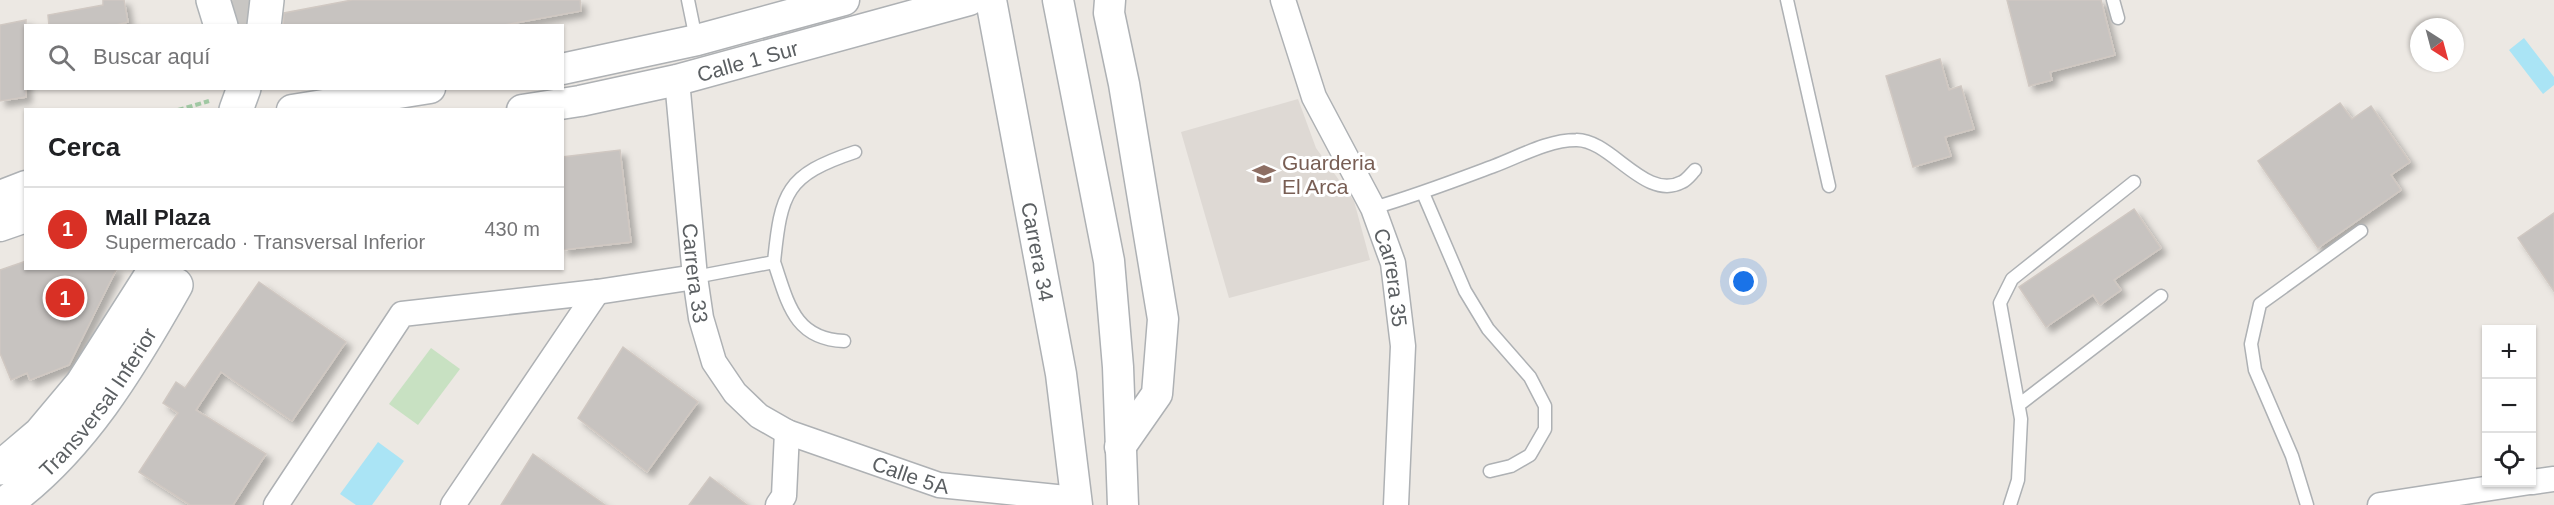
<!DOCTYPE html>
<html lang="es">
<head>
<meta charset="utf-8">
<style>
	body { margin:0; font-family:Helvetica,sans-serif; background:#f6f6f6; color:#202124 }
	.controls { position:absolute; right:18px; bottom:18px; display:grid; overflow:hidden; border-radius:0px; box-shadow:0 2px 4px #0004 }
	.controls button { width:54px; height:54px; display:grid; place-items:center; padding:0; border:0; border-bottom:2px solid #e0e0e0; background:#fff; color:#202124; font:30px sans-serif }
	.compass { position:absolute; left:2410px; top:18px; width:54px; height:54px; border-radius:50%; background:#fff; box-shadow:0 2px 4px #0004; rotate:144deg }
	.you { position:absolute; left:1744px; top:282px; width:21px; height:21px; margin:-15px; border:4px solid #fff; border-radius:50%; background:#1a73e8; box-shadow:0 0 0 9px #1a73e833 }
	.badge { display:grid; place-items:center; width:39px; height:39px; border-radius:50%; background:#d93025; color:#fff; font-size:20px; font-weight:700 }
	.pin { position:absolute; translate:-50% -50%; border:3px solid #fff; box-shadow:0 2px 6px #0006 }
	.list { margin:0; padding:0; list-style:none }
	h2 { display:flex; justify-content:space-between; align-items:center; height:78px; margin:0; padding:0 24px; font-size:26px }
	h2 small { font-size:20px; font-weight:400; color:#757577 }
	.list li { display:grid; grid-template-columns:39px 1fr auto; gap:18px; align-items:center; box-sizing:border-box; height:84px; padding:0 24px; border-top:2px solid #e0e0e0 }
	.list b { display:block; font-size:22px; white-space:nowrap }
	.list p { margin:0; font-size:20px; white-space:nowrap; color:#757577 }
	.list em { font-size:20px; font-style:normal; color:#757577 }
	.icon { flex:none; width:33px; height:33px; fill:none; stroke:currentColor; stroke-width:2; stroke-linecap:round; stroke-linejoin:round }
	.map { position:relative; flex:none; width:2554px; height:505px; overflow:hidden }
	.search { position:absolute; background:#fff; box-shadow:0 2px 4px #0004; left:24px; top:24px; width:540px; height:66px; display:flex; align-items:center; gap:15px; box-sizing:border-box; padding:0 21px; border-radius:0px; color:#757577; font-size:22px }
	.panel { position:absolute; background:#fff; box-shadow:0 2px 4px #0004; left:24px; top:108px; width:540px; height:162px; border-radius:0px }
	.map>svg:first-child { display:block }
	.education { fill:#ded9d4 }
	.green { fill:#c8e1c2 }
	.water { fill:#aae4f5 }
	.building { fill:#c7c3c0; stroke:#d0c8c2; stroke-width:1.5; filter:url(#shadow) }
	.lines { fill:none; stroke-linecap:round; stroke-linejoin:round }
	.secondary-tunnel { stroke:#c8c6c3; stroke-width:33; stroke-dasharray:33 16; stroke-linecap:butt }
	.service-casing { stroke:#aeb1b4; stroke-width:15 }
	.minor-casing { stroke:#aeb1b4; stroke-width:27 }
	.tertiary-casing { stroke:#aeb1b4; stroke-width:33 }
	.secondary-casing { stroke:#afb3b6; stroke-width:36 }
	.path { stroke:#a0c8a3; stroke-width:4; stroke-dasharray:6 3; stroke-linecap:butt }
	.service { stroke:#fff; stroke-width:12 }
	.minor { stroke:#fff; stroke-width:24 }
	.tertiary { stroke:#fff; stroke-width:30 }
	.secondary { stroke:#fff; stroke-width:33 }
	.labels { text-anchor:middle; dominant-baseline:central; stroke-width:6; stroke-linejoin:round; paint-order:stroke }
	.street-label { font-size:21px; fill:#5b5f62; stroke:#fff }
	.education-label { font-size:21px; fill:#785e54; stroke:#fff; text-anchor:start }
</style>
</head>
<body>
<div class="map">
<svg width="2554" height="505" viewBox="0 0 2554 505">
	<defs>
		<filter id="shadow"><feDropShadow dx="5.5" dy="5.5" stdDeviation="3" flood-color="#0004"/></filter>
	</defs>
	<rect width="100%" height="100%" fill="#ece8e3"/>
	<!-- education -->
	<path class="education" d="M1298 99 1316 148 1354 201 1370 260 1229 298 1181 132Z"/>
	<!-- green -->
	<path class="green" d="M431 348 460 369 418 425 389 404Z"/>
	<!-- water -->
	<path class="water" d="M2524 38 2554 77V85L2543 94 2509 50Z
		M378 442 404 461 372 505H356L340 494Z"/>
	<!-- building -->
	<path class="building" d="M103 0H124L128 22 112 26H49L48 15 103 5Z
		M352 0H580L581 11 499 26H283L284 13Z
		M2007 0H2101L2115 55 2050 72 2052 80 2029 86Z
		M26 20V97L0 101V25Z
		M1940 59 1949 90 1961 86 1974 129 1945 137 1951 156 1913 167 1886 76Z
		M2340 103 2352 119 2371 106 2410 162 2391 175 2401 190 2318 248 2258 161Z
		M620 150 631 242 562 250V157Z
		M2134 209 2161 248 2114 280 2121 290 2100 305 2093 295 2046 327 2019 287Z
		M2554 213V291L2518 238Z
		M26 261V268H117L69 365 30 380 27 373 11 380 0 353V270Z
		M259 282 346 342 292 421 221 372 196 410 266 454 233 505H190L139 472 178 413 163 403 176 382 185 388Z
		M623 347 698 402 647 472 578 418Z
		M533 454 605 505H501Z
		M710 477 747 505H689Z"/>
	<g class="lines">
		<!-- secondary-tunnel -->
		<path class="secondary-tunnel" d="M234 0 236 26"/>
		<!-- service casing -->
		<g class="service-casing">
			<path id="service" d="M688 0 696 39
				M1787 0 1829 186
				M2113 0 2118 18
				M1423 193 1465 291 1488 329 1530 377 1545 406V429L1530 455 1511 466 1490 471
				M1373 208C1415 196 1454 181 1494 166 1520 156 1549 140 1576 140 1611 139 1645 202 1682 182 1687 180 1691 174 1695 170
				M774 262C781 192 786 175 855 152
				M695 277 774 262C788 303 794 339 844 341
				M2020 404 2161 296
				M2010 505 2018 480 2021 419 2000 303 2012 279 2134 182
				M2307 505 2292 456 2255 370 2251 344 2260 304 2361 231"/>
		</g>
		<!-- minor casing -->
		<g class="minor-casing">
			<g id="minor">
				<path id="s1" d="M1283 0 1314 97 1373 208 1393 263 1403 346 1396 505"/>
				<path id="s2" d="M677 80 695 277 701 318 714 362 735 393 759 416 787 432 939 485 1076 499"/>
				<path d="M2532 482 2554 479"/>
				<path d="M276 505 402 314 597 292 695 277"/>
				<path d="M453 505 597 292"/>
				<path d="M778 505 784 496 787 432"/>
				<path d="M2380 505 2530 482"/>
			</g>
		</g>
		<!-- tertiary casing -->
		<g class="tertiary-casing">
			<g id="tertiary">
				<path id="s3" d="M991 0 1061 374 1077 505"/>
				<path d="M1058 0 1109 261 1118 367 1123 505"/>
				<path d="M1110 0 1109 13 1124 84 1163 319 1157 394 1120 447"/>
				<path d="M562 69 697 40 844 0"/>
				<path d="M292 110 430 88"/>
				<path id="s4" d="M522 110 580 101 677 80 969 0"/>
				<path d="M0 196 26 186"/>
				<path d="M0 226 26 217"/>
			</g>
		</g>
		<!-- secondary casing -->
		<g class="secondary-casing">
			<g id="secondary">
				<path d="M213 0 221 26"/>
				<path d="M264 26 267 0"/>
				<path d="M236 110 244 88"/>
				<path d="M0 468 40 434 82 384 156 268"/>
				<path id="s5" d="M3 505C80 451 131 365 176 285"/>
			</g>
		</g>
		<!-- path -->
		<path class="path" d="M178 110 209 101"/>
		<!-- service -->
		<use href="#service" class="service"/>
		<!-- minor -->
		<use href="#minor" class="minor"/>
		<!-- tertiary -->
		<use href="#tertiary" class="tertiary"/>
		<!-- secondary -->
		<use href="#secondary" class="secondary"/>
	</g>
	<!-- icons -->
	<defs>
		<g id="school-bare" transform="scale(1.8)"><path d="M0-5L7-2L0 1L-7-2ZM-4 1L0 2.5L4 1V4Q0 6-4 4Z" fill="#8d6e63" stroke="#fff" stroke-width="2.5" paint-order="stroke"/></g>
	</defs>
	<g fill-rule="evenodd">
		<use href="#school-bare" x="1264" y="174"/>
	</g>
	<g class="labels">
		<!-- street labels -->
		<g class="street-label">
			<text stroke="none"><textPath href="#s4" startOffset="231">Calle 1 Sur</textPath></text>
			<text stroke="none"><textPath href="#s3" startOffset="256">Carrera 34</textPath></text>
			<text stroke="none"><textPath href="#s2" startOffset="194">Carrera 33</textPath></text>
			<text stroke="none"><textPath href="#s1" startOffset="300">Carrera 35</textPath></text>
			<text stroke="none"><textPath href="#s5" startOffset="141">Transversal Inferior</textPath></text>
			<text stroke="none"><textPath href="#s2" startOffset="519">Calle 5A</textPath></text>
		</g>
		<!-- education labels -->
		<g class="education-label">
			<text x="1282" y="162">Guarderia<tspan x="1282" dy="24">El Arca</tspan></text>
		</g>
	</g>
</svg>
<div class="controls">
<button>+</button>
<button>−</button>
<button><svg class="icon" aria-label="locate" viewBox="0 0 24 24"><circle cx="12" cy="12" r="6"/><path d="M12 2v4M12 18v4M2 12h4M18 12h4"/></svg></button>
</div>
<svg class="compass" viewBox="-18 -18 36 36"><path d="M0-13l5 13h-10z" fill="#e53935"/><path d="M0 13l5-13h-10z" fill="#757577"/></svg>
<div class="you"></div>
<div class="pin badge" style="left:65px;top:298px">1</div>
<div class="search"><svg class="icon" aria-label="search" viewBox="0 0 24 24"><circle cx="10" cy="10" r="6"/><path d="M15 15l6 6"/></svg>Buscar aquí</div>
<section class="panel">
<h2>Cerca<small></small></h2>
<ul class="list">
<li><span class="badge">1</span><div><b>Mall Plaza</b><p>Supermercado · Transversal Inferior</p></div><em>430 m</em></li>
</ul>
</section>
</div>
</body>
</html>
